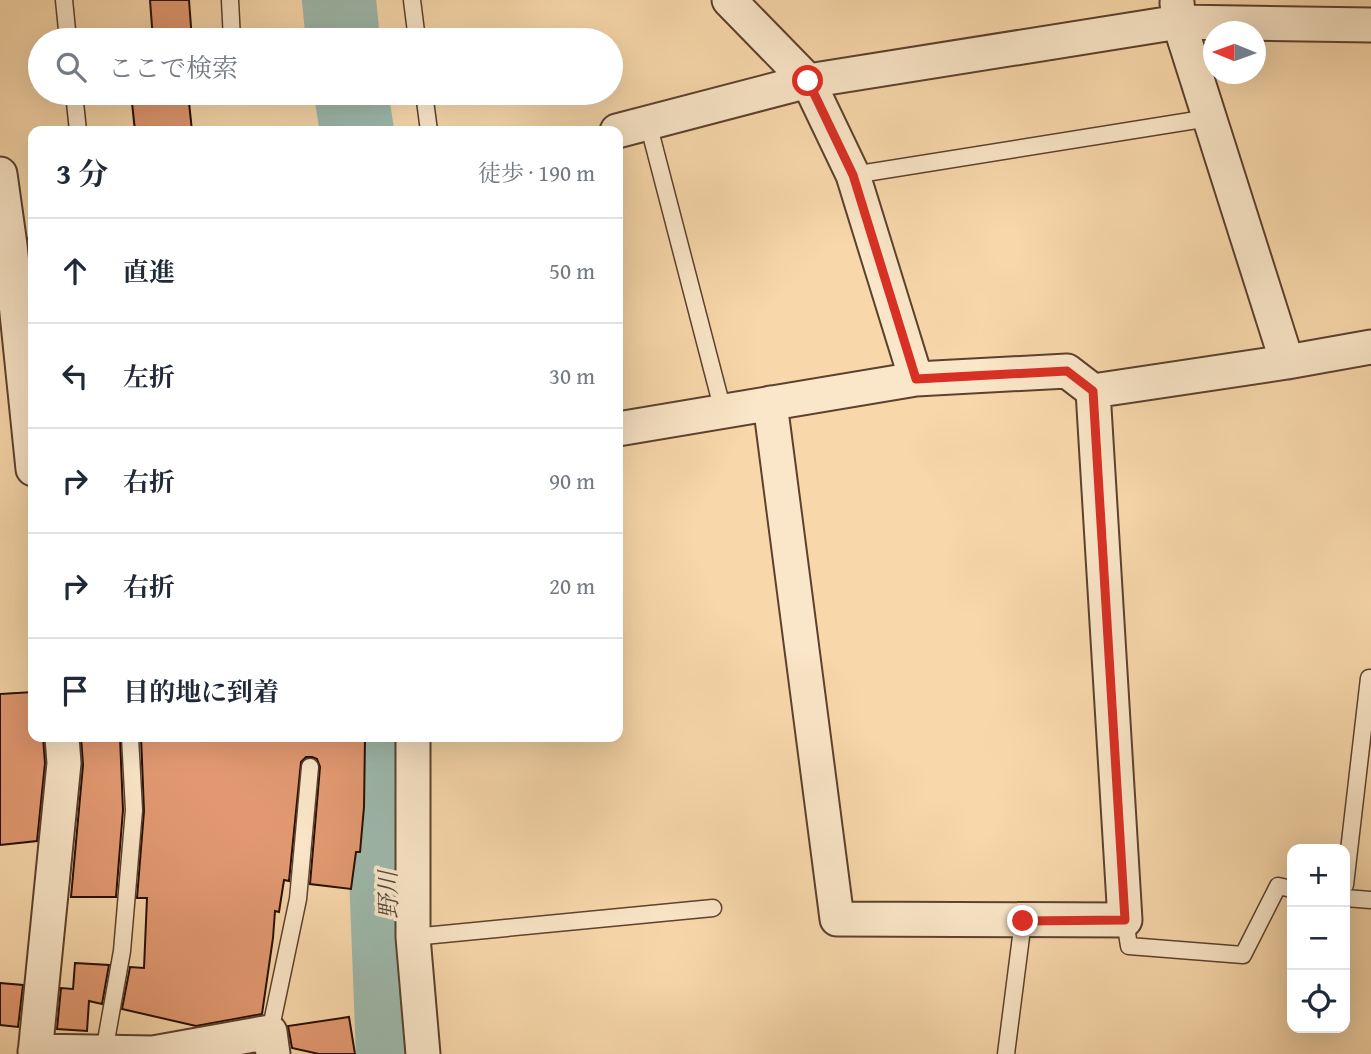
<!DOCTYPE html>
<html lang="ja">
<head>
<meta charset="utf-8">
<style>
	body { margin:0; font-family:"Gentium Book Plus","Noto Serif JP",serif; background:#f6f6f7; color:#1f2937 }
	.controls { position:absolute; right:21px; bottom:21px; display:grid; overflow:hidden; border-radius:14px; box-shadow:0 7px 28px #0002 }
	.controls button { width:63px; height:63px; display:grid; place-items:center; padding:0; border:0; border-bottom:2px solid #e0e1e3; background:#fff; color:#1f2937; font:35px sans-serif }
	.compass { position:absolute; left:1203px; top:21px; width:63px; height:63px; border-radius:50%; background:#fff; box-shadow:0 7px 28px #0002; rotate:271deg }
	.stop { position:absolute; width:21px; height:21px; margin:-16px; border:5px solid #d93025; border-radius:50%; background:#fff }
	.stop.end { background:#d93025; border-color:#fff; box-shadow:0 2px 7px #0008 }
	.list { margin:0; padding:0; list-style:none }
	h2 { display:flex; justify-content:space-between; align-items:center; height:91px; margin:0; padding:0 28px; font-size:30px }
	h2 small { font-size:23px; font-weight:400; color:#747a83 }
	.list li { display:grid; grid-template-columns:46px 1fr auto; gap:21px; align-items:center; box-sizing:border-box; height:105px; padding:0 28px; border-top:2px solid #e0e1e3 }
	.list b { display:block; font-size:26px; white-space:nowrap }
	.list em { font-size:23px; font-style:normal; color:#747a83 }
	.icon { flex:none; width:38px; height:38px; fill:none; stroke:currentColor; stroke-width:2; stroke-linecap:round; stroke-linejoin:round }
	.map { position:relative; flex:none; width:1371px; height:1054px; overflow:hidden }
	.search { position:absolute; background:#fff; box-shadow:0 7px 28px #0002; left:28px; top:28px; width:595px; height:77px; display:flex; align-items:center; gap:18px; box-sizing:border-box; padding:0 24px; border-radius:38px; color:#747a83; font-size:26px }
	.panel { position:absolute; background:#fff; box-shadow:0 7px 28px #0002; left:28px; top:126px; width:595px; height:616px; border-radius:14px }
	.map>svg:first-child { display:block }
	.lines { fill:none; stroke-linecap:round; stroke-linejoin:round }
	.river { stroke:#9db9ac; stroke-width:74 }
	.building { fill:#e29971; stroke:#280f04; stroke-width:2 }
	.lane-casing { stroke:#5c412e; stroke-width:19 }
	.street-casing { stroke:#5c412e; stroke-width:37 }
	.lane { stroke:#fae6c8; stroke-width:16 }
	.street { stroke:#fae6c8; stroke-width:33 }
	.route { stroke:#d93025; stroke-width:9 }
	.labels { text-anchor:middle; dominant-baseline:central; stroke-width:7; stroke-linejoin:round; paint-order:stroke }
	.water-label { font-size:24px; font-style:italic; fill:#514a3f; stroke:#fae6c8 }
</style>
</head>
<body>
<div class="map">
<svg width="1371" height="1054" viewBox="0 0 1371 1054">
	<rect width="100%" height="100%" fill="#f8d8ab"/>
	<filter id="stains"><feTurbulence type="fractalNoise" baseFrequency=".00286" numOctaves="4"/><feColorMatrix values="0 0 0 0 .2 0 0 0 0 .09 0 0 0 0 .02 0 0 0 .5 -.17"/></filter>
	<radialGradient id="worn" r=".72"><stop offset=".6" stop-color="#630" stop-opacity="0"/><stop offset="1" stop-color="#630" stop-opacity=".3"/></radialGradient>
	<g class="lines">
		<!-- river -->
		<path class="river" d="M339 0 343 40
			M351 93 357 131
			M393 1054 386 874 393 737"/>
	</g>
	<!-- building -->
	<path class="building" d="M150 0H189L192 40H153Z
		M131 93H188L192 131H135Z
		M28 238H33V272H32Z
		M33 692V737H43L45 763 37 841 0 845V694Z
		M81 737H120L123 810 116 897H71L83 765Z
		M141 737H365L364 807 360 852H356L351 889 310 884 320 767 317 759 312 757H306L301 762 289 881 284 880 279 912 275 911 273 938 262 1014 196 1026 122 1009 130 967 144 968 147 898H137L144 811Z
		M75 963 109 965 102 1004 89 1001 87 1031 57 1029 61 988 73 989Z
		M0 983 23 985 18 1027 0 1025Z
		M349 1017 355 1054H319L292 1048 288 1026Z"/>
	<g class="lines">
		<!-- lane casing -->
		<g class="lane-casing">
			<path id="lane" d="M64 0 68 40
				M230 0 232 40
				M412 0 417 40
				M74 93 78 131
				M424 93 429 131
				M648 123 723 411
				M853 175 1209 118
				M1345 885 1369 678
				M1345 898 1371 900
				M1125 920 1129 946 1243 955 1278 886 1292 889
				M413 937 713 908
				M270 1032 298 899 310 767
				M104 1052 122 951 134 810 130 737
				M1006 1054 1023 921"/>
		</g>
		<!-- street casing -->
		<g class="street-casing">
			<path id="street" d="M729 0 808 81 853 175 916 379
				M1177 3 1179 22 1287 362
				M617 131 808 81 1179 22 1371 25
				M0 174 10 245 33 469
				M770 403 837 919 1125 920 1093 391
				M618 429 916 379 1067 371 1093 391 1287 362 1371 347
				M413 737V937L423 1054
				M35 1051 153 1053 270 1032 273 1054
				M35 1054 64 763 62 737"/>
		</g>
		<!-- lane -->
		<use href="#lane" class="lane"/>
		<!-- street -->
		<use href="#street" class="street"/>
	</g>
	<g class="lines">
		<!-- route -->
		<path class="route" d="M808 81 853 175 916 379 1067 371 1093 391 1125 920 1023 921"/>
	</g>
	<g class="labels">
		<!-- water labels -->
		<g class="water-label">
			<text transform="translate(388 895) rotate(-91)">野川</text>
		</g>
	</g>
	<rect width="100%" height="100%" filter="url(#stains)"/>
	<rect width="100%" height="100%" fill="url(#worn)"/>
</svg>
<div class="controls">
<button>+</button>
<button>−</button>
<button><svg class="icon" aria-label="locate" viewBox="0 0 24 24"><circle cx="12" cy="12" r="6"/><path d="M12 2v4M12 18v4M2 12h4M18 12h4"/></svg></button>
</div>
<svg class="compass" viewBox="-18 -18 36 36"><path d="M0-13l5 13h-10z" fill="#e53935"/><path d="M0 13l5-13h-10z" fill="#747a83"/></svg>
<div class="stop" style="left:808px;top:81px"></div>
<div class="stop end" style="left:1023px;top:921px"></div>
<div class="search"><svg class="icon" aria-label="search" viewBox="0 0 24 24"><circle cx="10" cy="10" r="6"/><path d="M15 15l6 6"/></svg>ここで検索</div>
<section class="panel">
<h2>3 分<small>徒歩 · 190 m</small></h2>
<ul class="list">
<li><svg class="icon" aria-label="ahead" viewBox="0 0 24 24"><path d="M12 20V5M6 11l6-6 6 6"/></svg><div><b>直進</b></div><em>50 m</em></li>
<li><svg class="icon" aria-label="left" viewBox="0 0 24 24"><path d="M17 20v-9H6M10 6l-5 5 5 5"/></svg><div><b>左折</b></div><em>30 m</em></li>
<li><svg class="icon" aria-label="right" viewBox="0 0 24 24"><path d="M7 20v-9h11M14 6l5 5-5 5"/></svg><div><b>右折</b></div><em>90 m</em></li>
<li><svg class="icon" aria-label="right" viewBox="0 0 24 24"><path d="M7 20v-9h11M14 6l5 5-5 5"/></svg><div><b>右折</b></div><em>20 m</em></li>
<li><svg class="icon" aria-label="arrive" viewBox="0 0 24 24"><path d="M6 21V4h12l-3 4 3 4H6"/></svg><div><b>目的地に到着</b></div></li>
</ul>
</section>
</div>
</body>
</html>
